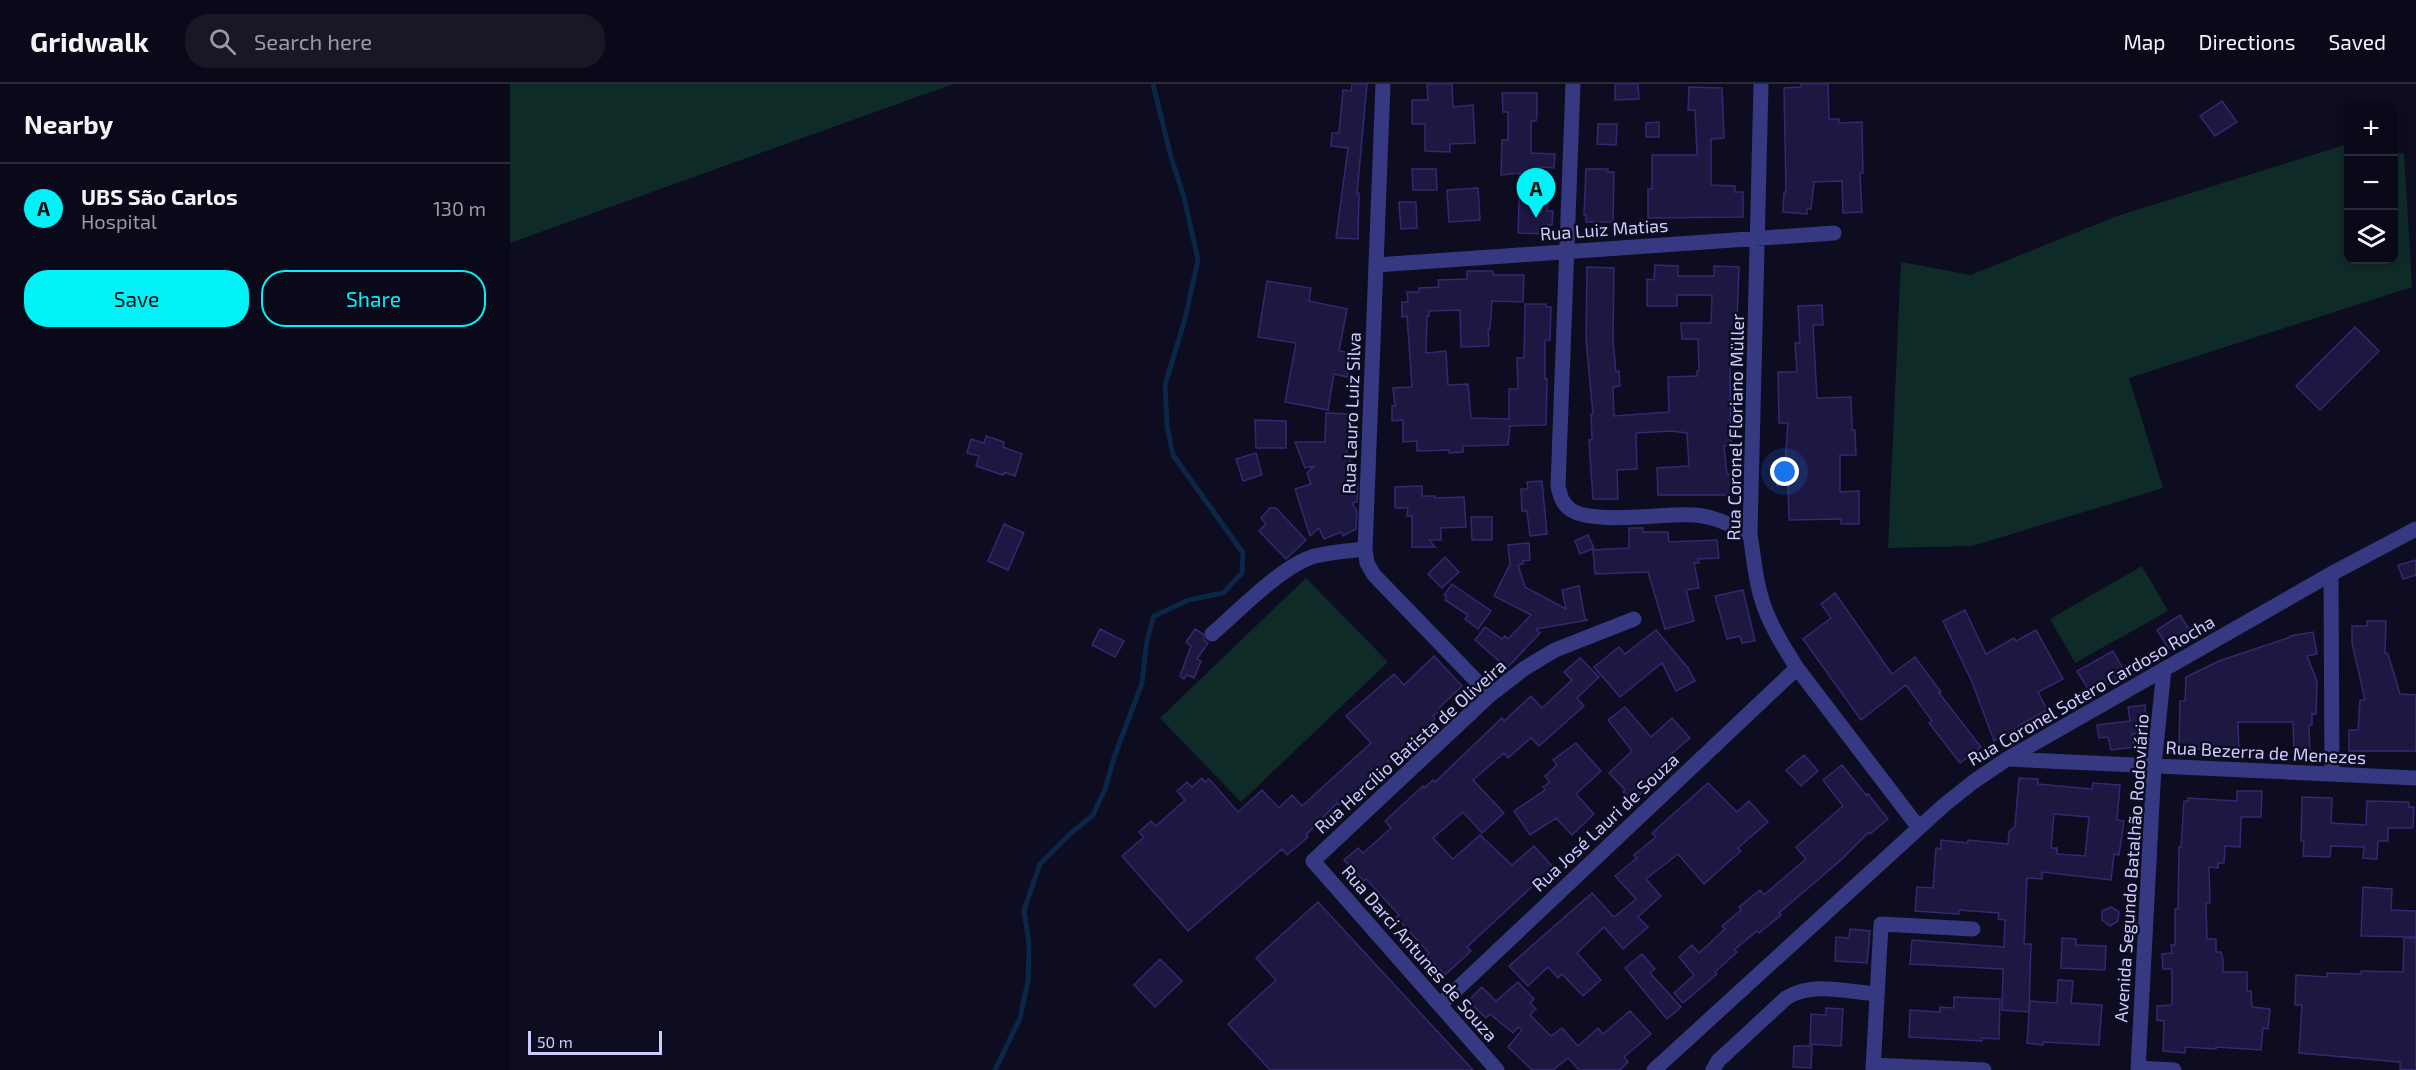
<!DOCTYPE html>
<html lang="en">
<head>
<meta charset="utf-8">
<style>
	body { margin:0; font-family:"Exo 2",sans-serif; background:#181726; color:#f1f3f6 }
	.controls { position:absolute; right:18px; top:18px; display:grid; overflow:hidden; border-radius:12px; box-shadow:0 3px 9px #0003 }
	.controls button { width:54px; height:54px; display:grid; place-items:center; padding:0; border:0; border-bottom:2px solid #2a2a38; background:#0a0919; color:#f1f3f6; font:30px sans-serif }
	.scale { position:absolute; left:18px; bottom:15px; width:134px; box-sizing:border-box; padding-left:6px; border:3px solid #ceccff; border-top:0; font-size:16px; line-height:21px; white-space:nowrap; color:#ceccff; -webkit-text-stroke:4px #0e0c21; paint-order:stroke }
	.you { position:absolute; left:1275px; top:388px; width:21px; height:21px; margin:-15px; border:4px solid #fff; border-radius:50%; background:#1a73e8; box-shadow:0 0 0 9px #1a73e833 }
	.badge { display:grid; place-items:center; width:39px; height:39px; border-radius:50%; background:#00f2f7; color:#111; font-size:20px; font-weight:700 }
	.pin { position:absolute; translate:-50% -50px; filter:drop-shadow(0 2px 3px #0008) }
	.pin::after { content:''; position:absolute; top:32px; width:21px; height:18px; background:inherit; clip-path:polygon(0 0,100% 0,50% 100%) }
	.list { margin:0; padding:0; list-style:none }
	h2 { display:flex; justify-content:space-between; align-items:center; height:78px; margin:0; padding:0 24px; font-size:26px }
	h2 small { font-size:20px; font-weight:400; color:#999aa2 }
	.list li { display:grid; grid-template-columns:39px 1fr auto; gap:18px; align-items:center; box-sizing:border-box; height:90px; padding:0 24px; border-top:2px solid #2a2a38 }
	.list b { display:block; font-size:22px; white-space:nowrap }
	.list p { margin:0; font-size:20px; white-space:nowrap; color:#999aa2 }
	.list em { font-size:20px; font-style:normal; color:#999aa2 }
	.actions { display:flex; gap:12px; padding:18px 24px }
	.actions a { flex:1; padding:14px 0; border:2px solid #00f2f7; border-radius:24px; text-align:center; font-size:21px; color:#00f2f7 }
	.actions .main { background:#00f2f7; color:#111 }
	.icon { flex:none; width:33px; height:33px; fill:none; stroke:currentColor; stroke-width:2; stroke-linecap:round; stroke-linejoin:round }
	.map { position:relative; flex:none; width:1906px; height:986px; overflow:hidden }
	header { display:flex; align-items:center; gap:36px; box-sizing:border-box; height:84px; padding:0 30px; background:#0a0919; border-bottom:2px solid #2a2a38 }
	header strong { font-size:28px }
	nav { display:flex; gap:33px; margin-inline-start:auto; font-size:21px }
	.search { width:420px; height:54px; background:#181726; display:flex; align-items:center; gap:15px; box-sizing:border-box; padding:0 21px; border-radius:24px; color:#999aa2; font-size:22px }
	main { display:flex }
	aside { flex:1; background:#0a0919 }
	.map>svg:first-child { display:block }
	.green { fill:#0f2b28 }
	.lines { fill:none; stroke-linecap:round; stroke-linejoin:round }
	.stream { stroke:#0b2646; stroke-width:5 }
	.building { fill:#1d1842; stroke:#32296f; stroke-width:1.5; fill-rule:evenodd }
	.minor { stroke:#363981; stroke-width:15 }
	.labels { text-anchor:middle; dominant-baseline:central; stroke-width:5; stroke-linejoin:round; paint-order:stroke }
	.street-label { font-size:18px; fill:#ceccff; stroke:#0e0c21 }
</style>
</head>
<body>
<header>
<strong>Gridwalk</strong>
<div class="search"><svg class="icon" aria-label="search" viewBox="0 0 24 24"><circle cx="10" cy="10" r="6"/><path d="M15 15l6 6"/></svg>Search here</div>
<nav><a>Map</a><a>Directions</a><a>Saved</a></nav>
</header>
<main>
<aside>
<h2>Nearby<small></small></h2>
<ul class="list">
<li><span class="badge">A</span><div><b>UBS São Carlos</b><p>Hospital</p></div><em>130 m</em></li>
</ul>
<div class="actions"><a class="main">Save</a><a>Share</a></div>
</aside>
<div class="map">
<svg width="1906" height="986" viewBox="0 0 1906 986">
	<rect width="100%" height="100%" fill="#0e0c21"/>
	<!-- green -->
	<path class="green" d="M0 0H443L0 159Z
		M1838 60V176H1884V68L1894 70 1902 203 1619 294 1653 404 1462 462 1378 464 1391 178 1461 191 1607 132Z
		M1632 482 1658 527 1565 579 1540 535Z
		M796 494 878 578 731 718 650 634Z"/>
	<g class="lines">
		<!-- stream -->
		<path class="stream" d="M485 986 510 934 518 897 519 860 514 826 530 780 561 749 583 731 595 705 605 671 632 599 637 556 644 532 679 516 713 509 732 489 733 469 663 371 657 342 655 301 675 235 688 176 674 113 661 73 643 0"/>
	</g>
	<!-- building -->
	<path class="building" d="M842 0H857L847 109H849L848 155 826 154 838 64 821 62 822 49H829L833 6 841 7Z
		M917 0H942L943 23 963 21 965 59 940 60V68L915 67V40H902V16H918Z
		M1105 0H1128L1129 15 1105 16Z
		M1291 0H1318L1319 35H1329V39L1352 38 1353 89H1350L1352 128 1333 129 1332 97 1304 98 1301 125H1297V130L1273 128 1274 108H1276L1274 4 1291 3Z
		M1179 3 1212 4 1214 54 1201 55V101L1225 102V108H1233V133L1138 134V105H1142V71H1187L1185 26H1178Z
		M992 9H1027V29L1026 37H1021V69L1045 70 1044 84 1031 83 1029 115H1038L1037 127H1043L1042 141H1037V150L1008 149 1010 89 991 91 992 56H998V28H993Z
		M1712 17 1727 38 1705 52 1690 32Z
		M1149 38V53H1136V39Z
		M1088 40H1107L1106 61 1087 60Z
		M902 85H926L927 106H903Z
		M1076 85H1098V88H1104L1103 138H1076V131H1074Z
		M968 104 970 136 939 138 937 106Z
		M889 118H906L907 144 891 145Z
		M1145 181 1168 182V192H1204V182L1229 183 1227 237H1229V251H1224V279H1220L1221 361 1214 362 1217 390H1226V411H1148L1147 384 1179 382 1177 349 1161 347 1126 349 1127 385 1107 386 1108 415H1083L1079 356H1082L1081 330H1083L1076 255 1077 183 1104 184 1103 257 1106 288 1109 287 1110 302 1103 303 1104 332 1159 328 1158 293 1187 292V287H1189L1188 255H1172L1171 239H1201L1202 211H1167V222H1137V195L1144 196Z
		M957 187H983V191H1014L1013 218 982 217 980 245H978L979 262 951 263 950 226 919 227V232H917L916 269 936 267 938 301 958 300 961 334 999 335V305H1008L1007 274H1014L1015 220H1036V223H1041L1040 256H1035V295H1037L1036 341 1000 342 998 361 953 362V368L939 369V366L907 367V357L893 358V336L882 337V322H885L883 304 902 303 897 232 892 233V218H898L897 208H909V204L929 203 928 196 957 195Z
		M757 197 801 204 799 217 837 225 829 267 842 269 837 293 824 290 818 326 775 318 786 259 748 253Z
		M1312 221 1313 241H1303L1307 314 1341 313 1342 346H1345L1346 371H1330V408L1349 407V440H1331V435L1279 436 1278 401H1267V381H1275L1278 339H1269L1268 288H1287L1285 259H1290L1288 222Z
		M1845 243 1869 267 1810 326 1786 302Z
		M816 329 840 330 837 367 848 401 847 418 842 419 847 427 846 445 833 452 831 448 814 455 809 444 800 452 785 405 801 400 797 389 804 382 795 384 785 358H815Z
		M745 336 776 337V364H746Z
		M476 352 494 358 493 363 512 370 505 392 494 388 493 391 466 382 469 372 457 369 461 355 474 359Z
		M746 369 752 391 733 397 726 375Z
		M1032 397 1037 450 1020 452 1017 427H1012L1011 405H1018L1017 398Z
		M912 402V412H925V414L954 413 956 443 931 444V456H919L925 463H902V432H897L898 424H885V403Z
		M760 424H766L796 456 776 475 749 447 756 440 751 434Z
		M961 433H982V456H962Z
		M494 440 514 449 498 486 478 477Z
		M1119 444H1133V448H1158L1159 458 1207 456 1209 474 1188 475 1189 479H1184L1189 504 1176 506 1184 537 1155 545 1138 488 1085 490 1083 466 1119 464Z
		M1078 451 1084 464 1070 470 1065 457Z
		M1019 459 1020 476 1013 477V480L1008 481 1015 503 1056 525 1052 506 1069 502 1075 535 1078 536 1026 545 1030 549 997 584 965 556 975 543 992 555 995 552 998 555 1021 531 984 512 1000 480 998 461Z
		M935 473 949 488 932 504 918 490Z
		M1906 476V491L1893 495 1888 481Z
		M942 500 981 527 968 545 955 535 958 531 935 516 937 513 934 511Z
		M1233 506 1245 557 1232 559 1230 552 1217 555 1205 512Z
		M1325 509 1382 590 1405 573 1431 608 1429 609 1471 663 1450 679 1419 639 1422 637 1396 601 1351 636 1293 555 1321 534 1311 520Z
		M1455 526 1476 570 1504 554 1506 557 1526 546 1553 595 1528 608 1537 626 1508 642 1509 644 1484 657 1462 598 1433 537Z
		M1670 531 1682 550 1659 565 1647 546Z
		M1857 537H1876L1875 569 1878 570 1890 610 1906 611V667H1839V646H1848L1850 616H1855L1842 559V542H1857Z
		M590 545 614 557 605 573 582 561Z
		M685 545 693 550 694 556 698 559 687 575 691 577 684 594 677 591 674 595 670 592 681 562 676 558Z
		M1146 546 1178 584 1185 597 1166 607 1152 579 1110 613 1084 583 1109 563 1115 570Z
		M1803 548 1807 570 1797 572 1807 597 1806 630H1802V641H1799L1800 669H1784L1783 638H1728L1729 666 1669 665 1670 617H1675L1676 593 1709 577 1780 553V552Z
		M1603 567 1616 590 1581 610 1567 587Z
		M924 572 952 602 929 624 931 626 923 632 925 635 856 698 829 721 827 719 796 751 798 753 777 771 772 765 678 847 612 772 634 753 629 748 641 737 646 742 675 716 667 707 677 698 682 703 692 694 695 698 699 695 728 728 752 706 769 724 782 711 792 722 861 659 836 632 884 590 894 601Z
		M1070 574 1089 593 1067 614 1074 622 1029 662 1021 654 998 674 994 669 963 696 994 729 972 749 953 728 923 754 943 775 970 751 1002 781 1024 762 1043 783 957 863 961 867 935 891 917 871 919 869 886 833 889 831 856 795 854 797 834 776 848 764 853 769 881 744 875 737 913 702 914 704 923 696 925 698 992 634 994 637 1021 612 1032 624 1062 596 1054 588Z
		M1635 621 1637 649 1622 650 1624 663 1601 666 1598 653 1589 654 1587 641 1620 637 1618 623Z
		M1115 623 1141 653 1162 634 1180 654 1158 673 1161 676 1138 696 1142 699 1122 718 1113 708 1115 706 1099 689 1122 667 1098 636Z
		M1066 659 1091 687 1066 710 1084 730 1062 751 1046 734 1020 751 1004 727 1035 706 1033 703 1040 698 1035 692 1047 681 1043 676Z
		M1294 671 1308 687 1291 702 1276 686Z
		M1332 681 1356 711 1358 710 1378 735 1360 750 1359 748 1331 776 1269 829 1271 831 1249 849 1247 847 1224 866 1227 868 1205 888 1207 890 1173 919 1164 909 1184 891 1169 873 1182 861 1189 869 1215 845 1212 842 1231 826 1229 823 1250 806 1254 811 1296 775 1286 763 1333 722 1313 696Z
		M1509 694 1528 695V700L1582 705 1583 699 1610 701 1607 736 1614 737 1609 771 1604 770 1601 796 1532 788V795L1517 794 1514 860H1521L1519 928 1492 926 1493 885 1400 880 1402 856 1494 863 1495 836 1488 835 1489 829 1449 826V830L1405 827 1407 803 1423 804 1426 764 1431 765V756L1458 759V756L1498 760 1499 748 1505 742ZM1544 730 1579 733 1575 772 1547 770V764H1541Z
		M1198 699 1227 728 1239 717 1258 738 1228 764 1231 767 1194 800 1168 770 1136 795 1151 812 1128 833 1138 843 1113 865 1094 843 1067 869 1091 896 1073 912 1052 890 1048 894 1038 883 1018 902 999 882 1082 809 1104 833 1126 815 1105 792 1127 774 1124 771 1146 753 1142 749Z
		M1727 707H1752L1751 733H1731L1730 763 1715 762 1714 779H1708V784L1699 783 1700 819H1696L1697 855H1706V868H1711L1713 875V888H1737V907H1741L1742 923 1760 925 1758 945 1753 944 1751 966 1706 963V965L1675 963V969L1653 967 1654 937 1647 936V922L1662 921V885H1653L1652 870 1662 869 1661 861H1665V825H1668L1669 763H1671L1674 717H1678V714L1727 717Z
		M1792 713 1822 714 1821 739 1856 741 1857 717 1899 718V723H1904L1903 744H1878V757H1868L1867 775 1853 774 1854 763 1821 762 1820 773 1793 772 1794 757H1791Z
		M1853 803 1882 805 1881 826 1906 827V853L1851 852Z
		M808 818 963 986H760L718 940 766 896 746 874Z
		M1601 823 1609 828 1608 837 1600 842 1592 836V827Z
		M1340 845 1360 847 1357 879 1325 877 1326 853 1339 854Z
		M1552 854 1566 855V861L1596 862 1595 886 1551 884Z
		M1894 854H1906V986L1890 985V978L1789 969 1792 921H1785L1786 891 1817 893V889L1851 890V887L1893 888Z
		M1132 870 1145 885 1140 889 1171 923 1157 935 1115 884Z
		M650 875 672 897 645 923 624 901Z
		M1548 896 1563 897 1561 919 1592 921 1589 961 1533 958V961L1517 959 1520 917 1547 919Z
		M1008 898 1024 915 1020 919 1026 925 1020 931 1041 952 1052 944 1068 962 1088 944 1093 950 1120 927 1141 950 1114 973 1118 978 1110 986H1069L1058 974 1043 986H1022L998 963 1012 946 1008 943 1003 949 980 930 976 934 958 917 972 903 986 917Z
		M1444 913 1490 915 1489 955 1472 954V957L1399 953 1400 926 1430 928V923L1444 924Z
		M1316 924 1333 925 1331 962 1300 960 1301 930 1316 931Z
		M1284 962H1302L1301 984 1283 983Z"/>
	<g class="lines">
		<!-- minor -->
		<path class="minor" d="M873 0 855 465 857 479 864 491 980 611
			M1063 0 1048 402C1050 411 1052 420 1061 426 1085 441 1154 429 1184 431 1205 432 1222 442 1240 450
			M1251 0 1240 450C1244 475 1246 502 1255 525 1263 546 1275 565 1287 584L1409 744
			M866 181 1324 149
			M1821 490 1822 690
			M702 550C729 527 772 481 805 472 821 468 839 467 855 465
			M1497 675 1906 694
			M930 921 1287 584
			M1363 981 1474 986
			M1628 984 1664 986
			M987 986 803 777 980 611 1015 584 1045 566 1124 535
			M1144 986 1433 722 1463 698 1497 675 1821 490 1906 445
			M1203 986 1208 977 1276 914C1302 897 1338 908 1367 910
			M1363 986 1371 840 1463 845
			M1628 986 1644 682 1654 585"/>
	</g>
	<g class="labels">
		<!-- street labels -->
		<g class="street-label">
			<text transform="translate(1094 145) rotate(-4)">Rua Luiz Matias</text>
			<text transform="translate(841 329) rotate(-88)">Rua Lauro Luiz Silva</text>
			<text transform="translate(1225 343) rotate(-89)">Rua Coronel Floriano Müller</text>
			<text transform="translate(1581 606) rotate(-30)">Rua Coronel Sotero Cardoso Rocha</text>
			<text transform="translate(900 662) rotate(-42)">Rua Hercílio Batista de Oliveira</text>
			<text transform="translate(1756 668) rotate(3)">Rua Bezerra de Menezes</text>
			<text transform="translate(1095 738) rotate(-43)">Rua José Lauri de Souza</text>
			<text transform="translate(1621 784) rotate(-86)">Avenida Segundo Batalhão Rodoviário</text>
			<text transform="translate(910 869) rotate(49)">Rua Darci Antunes de Souza</text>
		</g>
	</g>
</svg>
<div class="controls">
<button>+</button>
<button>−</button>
<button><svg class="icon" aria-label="layers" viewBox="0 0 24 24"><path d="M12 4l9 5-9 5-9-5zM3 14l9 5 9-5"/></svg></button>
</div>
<div class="scale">50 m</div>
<div class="you"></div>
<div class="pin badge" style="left:1026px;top:134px">A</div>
</div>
</main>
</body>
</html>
